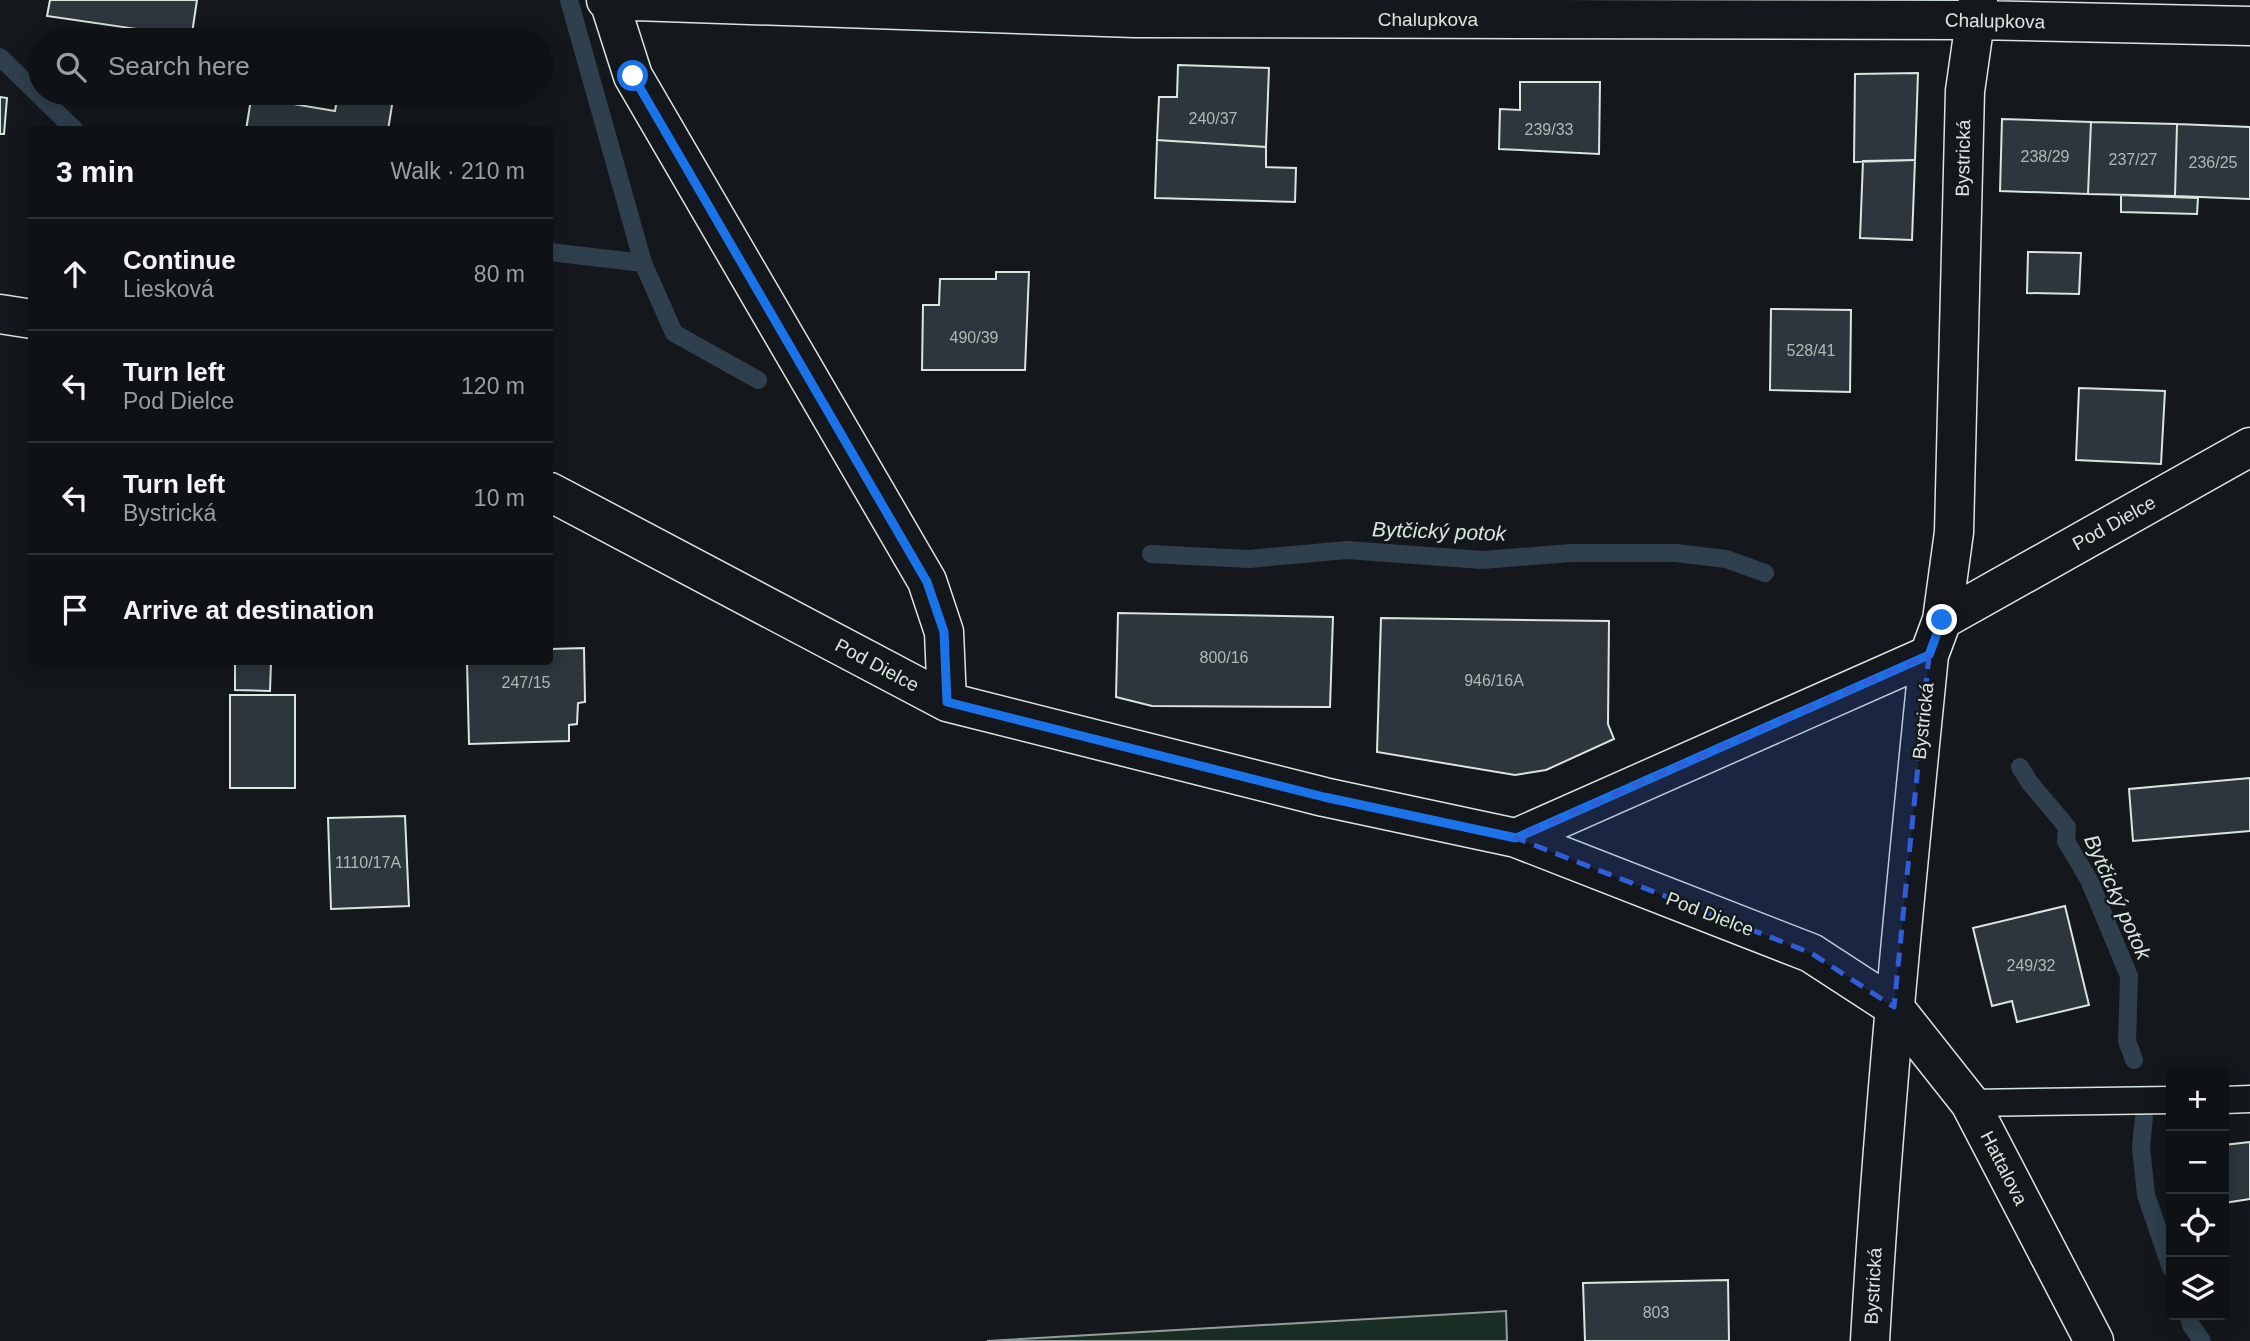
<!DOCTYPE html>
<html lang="en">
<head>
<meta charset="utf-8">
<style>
	body { margin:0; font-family:Arial,sans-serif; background:#1d2022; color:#f1f3f6 }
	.controls { position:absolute; right:21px; bottom:21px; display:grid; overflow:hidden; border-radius:7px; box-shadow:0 4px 18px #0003 }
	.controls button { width:63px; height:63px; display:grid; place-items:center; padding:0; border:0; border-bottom:2px solid #2f3234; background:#0f1215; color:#f1f3f6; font:35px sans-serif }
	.stop { position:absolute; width:21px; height:21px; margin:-16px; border:5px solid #1a73e8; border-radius:50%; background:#fff }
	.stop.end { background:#1a73e8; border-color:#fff; box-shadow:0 2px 7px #0008 }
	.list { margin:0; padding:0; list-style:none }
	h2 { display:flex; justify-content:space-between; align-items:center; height:91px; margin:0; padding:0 28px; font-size:30px }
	h2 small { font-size:23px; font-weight:400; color:#9b9ea0 }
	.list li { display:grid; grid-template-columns:46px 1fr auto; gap:21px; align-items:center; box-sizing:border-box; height:112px; padding:0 28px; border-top:2px solid #2f3234 }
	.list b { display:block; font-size:26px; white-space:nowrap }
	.list p { margin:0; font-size:23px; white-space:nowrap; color:#9b9ea0 }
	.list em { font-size:23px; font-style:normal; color:#9b9ea0 }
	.icon { flex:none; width:38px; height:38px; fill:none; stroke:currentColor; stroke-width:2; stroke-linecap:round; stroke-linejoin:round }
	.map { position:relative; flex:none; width:2250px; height:1341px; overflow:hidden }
	.search { position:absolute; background:#0f1215; box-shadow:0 4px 18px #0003; left:28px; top:28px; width:525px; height:77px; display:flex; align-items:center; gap:18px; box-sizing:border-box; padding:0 24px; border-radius:38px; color:#9b9ea0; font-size:26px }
	.panel { position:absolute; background:#0f1215; box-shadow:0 4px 18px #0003; left:28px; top:126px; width:525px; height:539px; border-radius:7px }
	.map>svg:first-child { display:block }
	.green { fill:#1a2d24; stroke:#939e99; stroke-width:2 }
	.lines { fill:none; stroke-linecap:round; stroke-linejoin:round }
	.stream { stroke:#2f3f4d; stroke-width:18 }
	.building { fill:#2c363c; stroke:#d8e6dc; stroke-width:2 }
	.service-casing { stroke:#d8e6dc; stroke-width:29 }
	.minor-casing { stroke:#d8e6dc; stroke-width:41 }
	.service { stroke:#14181c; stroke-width:26 }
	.minor { stroke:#14181c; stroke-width:38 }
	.route { stroke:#1a73e8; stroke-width:9 }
	.marked { fill:#305dd8; fill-opacity:0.2; stroke:#305dd8; stroke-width:5; stroke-dasharray:14 9; stroke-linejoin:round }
	.labels { text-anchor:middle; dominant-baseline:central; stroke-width:5; stroke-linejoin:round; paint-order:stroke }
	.number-label { font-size:16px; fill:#adbab4 }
	.street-label { font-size:19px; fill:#d8e6dc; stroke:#14181c }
	.water-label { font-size:21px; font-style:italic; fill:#d8e6dc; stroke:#14181c }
</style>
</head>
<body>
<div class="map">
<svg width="2250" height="1341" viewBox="0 0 2250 1341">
	<rect width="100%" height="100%" fill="#14181c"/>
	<!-- green -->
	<path class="green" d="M1506 1311 1507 1341H987Z"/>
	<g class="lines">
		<!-- stream -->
		<path class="stream" d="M569 0 643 263
			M0 57 75 130
			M550 252 643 263 674 333 758 380
			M1151 554 1249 559 1347 550 1482 560 1570 553H1676L1726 559 1765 573
			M2020 767 2030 783 2067 827 2066 841 2089 880 2129 976 2127 1041 2134 1060
			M2144 1117 2141 1147 2146 1195 2171 1268
			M2188 1315 2191 1325 2202 1341"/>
	</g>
	<!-- building -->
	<path class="building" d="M50 0H197L191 40H136L137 29 47 16Z
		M1178 65 1269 68 1266 147 1157 140 1159 97H1177Z
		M1918 73 1915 160 1854 162 1855 74Z
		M1520 82H1600L1599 154 1499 149 1500 109 1520 110Z
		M252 93H294L293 104 335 111 338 93H394L388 130H246Z
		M0 97 7 98 4 134H0Z
		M2002 119 2091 122 2088 194 2000 191Z
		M2091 122 2177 124 2175 196 2088 194Z
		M2177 124 2250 127V199L2175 196Z
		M1157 140 1266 147V167L1296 168 1295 202 1155 198Z
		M1915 160 1912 240 1860 238 1863 161Z
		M2121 195 2198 198 2197 214 2121 212Z
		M2028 252 2081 253 2079 294 2027 293Z
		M996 272H1029L1025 370H922L923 305H939L940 279H996Z
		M1771 309 1851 310 1850 392 1770 390Z
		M2079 388 2165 391 2161 464 2076 460Z
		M1118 613 1333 617 1330 707 1152 706 1116 697Z
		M1381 618 1609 621 1608 724 1614 739 1546 770 1515 775 1377 752Z
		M584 648 585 702 578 703 577 724 569 725V741L469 744 467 662H550V649Z
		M235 662H271L270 691 235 690Z
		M230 695H295V788H230Z
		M2250 778V831L2133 841 2129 789Z
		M405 816 409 906 331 909 328 818Z
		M2065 906 2089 1005 2017 1022 2012 1001 1992 1006 1973 928Z
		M2250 1142V1199L2224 1203V1145Z
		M1728 1280 1729 1341H1585L1583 1283Z"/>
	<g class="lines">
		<!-- service casing -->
		<g class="service-casing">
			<path id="service" d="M2224 1100 2250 1099
				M1970 1103 2171 1100"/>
		</g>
		<!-- minor casing -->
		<g class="minor-casing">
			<path id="minor" d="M606 0 1134 18 1975 20 2250 26
				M609 1 633 76 927 581 944 632 947 702
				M0 314 32 319
				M550 492 947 702 1324 797 1516 838 1811 953 1894 1007 1970 1103 2094 1341
				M1942 620 2250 447
				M1516 838 1929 655
				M1870 1341C1883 1112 1906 883 1929 655L1942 620 1954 532 1965 91 1978 0"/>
		</g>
		<!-- service -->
		<use href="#service" class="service"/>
		<!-- minor -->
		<use href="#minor" class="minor"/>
	</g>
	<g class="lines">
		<!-- route -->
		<path class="route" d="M633 76 927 582 944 632 947 702 1324 797 1516 838 1929 655 1942 620"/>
	</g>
	<!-- marked area -->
	<path class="marked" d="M1929 655 1894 1007 1811 953 1516 838Z"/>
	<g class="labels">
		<!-- number labels -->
		<g class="number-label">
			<text x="1213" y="118">240/37</text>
			<text x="1549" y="129">239/33</text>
			<text x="2045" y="156">238/29</text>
			<text x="2133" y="159">237/27</text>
			<text x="2213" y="162">236/25</text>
			<text x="974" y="337">490/39</text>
			<text x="1811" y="350">528/41</text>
			<text x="1224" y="657">800/16</text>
			<text x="1494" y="680">946/16A</text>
			<text x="526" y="682">247/15</text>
			<text x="368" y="862">1110/17A</text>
			<text x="2031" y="965">249/32</text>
			<text x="1656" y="1312">803</text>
		</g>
		<!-- street labels -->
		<g class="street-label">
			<text x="1428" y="19">Chalupkova</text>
			<text transform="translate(1995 21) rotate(1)">Chalupkova</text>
			<text transform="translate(1963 158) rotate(-89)">Bystrická</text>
			<text transform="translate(2114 523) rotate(-29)">Pod Dielce</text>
			<text transform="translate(877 665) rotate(28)">Pod Dielce</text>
			<text transform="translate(1923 721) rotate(-84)">Bystrická</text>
			<text transform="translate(1710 914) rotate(21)">Pod Dielce</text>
			<text transform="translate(2004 1168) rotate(63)">Hattalova</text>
			<text transform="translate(1873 1286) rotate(-87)">Bystrická</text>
		</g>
		<!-- water labels -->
		<g class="water-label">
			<text transform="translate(1439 531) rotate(2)">Bytčický potok</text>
			<text transform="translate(2118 897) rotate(66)">Bytčický potok</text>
		</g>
	</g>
</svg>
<div class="controls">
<button>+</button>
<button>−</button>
<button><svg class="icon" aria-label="locate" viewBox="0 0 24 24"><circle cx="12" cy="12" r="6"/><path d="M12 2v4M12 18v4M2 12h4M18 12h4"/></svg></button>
<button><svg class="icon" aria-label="layers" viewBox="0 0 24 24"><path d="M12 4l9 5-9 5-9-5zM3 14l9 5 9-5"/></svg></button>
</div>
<div class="stop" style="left:633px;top:76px"></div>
<div class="stop end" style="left:1942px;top:620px"></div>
<div class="search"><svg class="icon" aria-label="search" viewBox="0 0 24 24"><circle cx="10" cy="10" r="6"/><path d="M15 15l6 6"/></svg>Search here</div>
<section class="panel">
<h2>3 min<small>Walk · 210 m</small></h2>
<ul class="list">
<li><svg class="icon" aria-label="ahead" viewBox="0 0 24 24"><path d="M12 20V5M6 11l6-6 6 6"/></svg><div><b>Continue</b><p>Liesková</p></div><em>80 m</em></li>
<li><svg class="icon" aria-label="left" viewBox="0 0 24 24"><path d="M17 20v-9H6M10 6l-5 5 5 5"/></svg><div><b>Turn left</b><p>Pod Dielce</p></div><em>120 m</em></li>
<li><svg class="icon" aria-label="left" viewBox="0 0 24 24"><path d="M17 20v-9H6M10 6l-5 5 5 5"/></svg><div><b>Turn left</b><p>Bystrická</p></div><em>10 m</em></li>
<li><svg class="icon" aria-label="arrive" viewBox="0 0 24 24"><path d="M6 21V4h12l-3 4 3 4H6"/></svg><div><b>Arrive at destination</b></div></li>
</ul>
</section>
</div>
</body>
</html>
